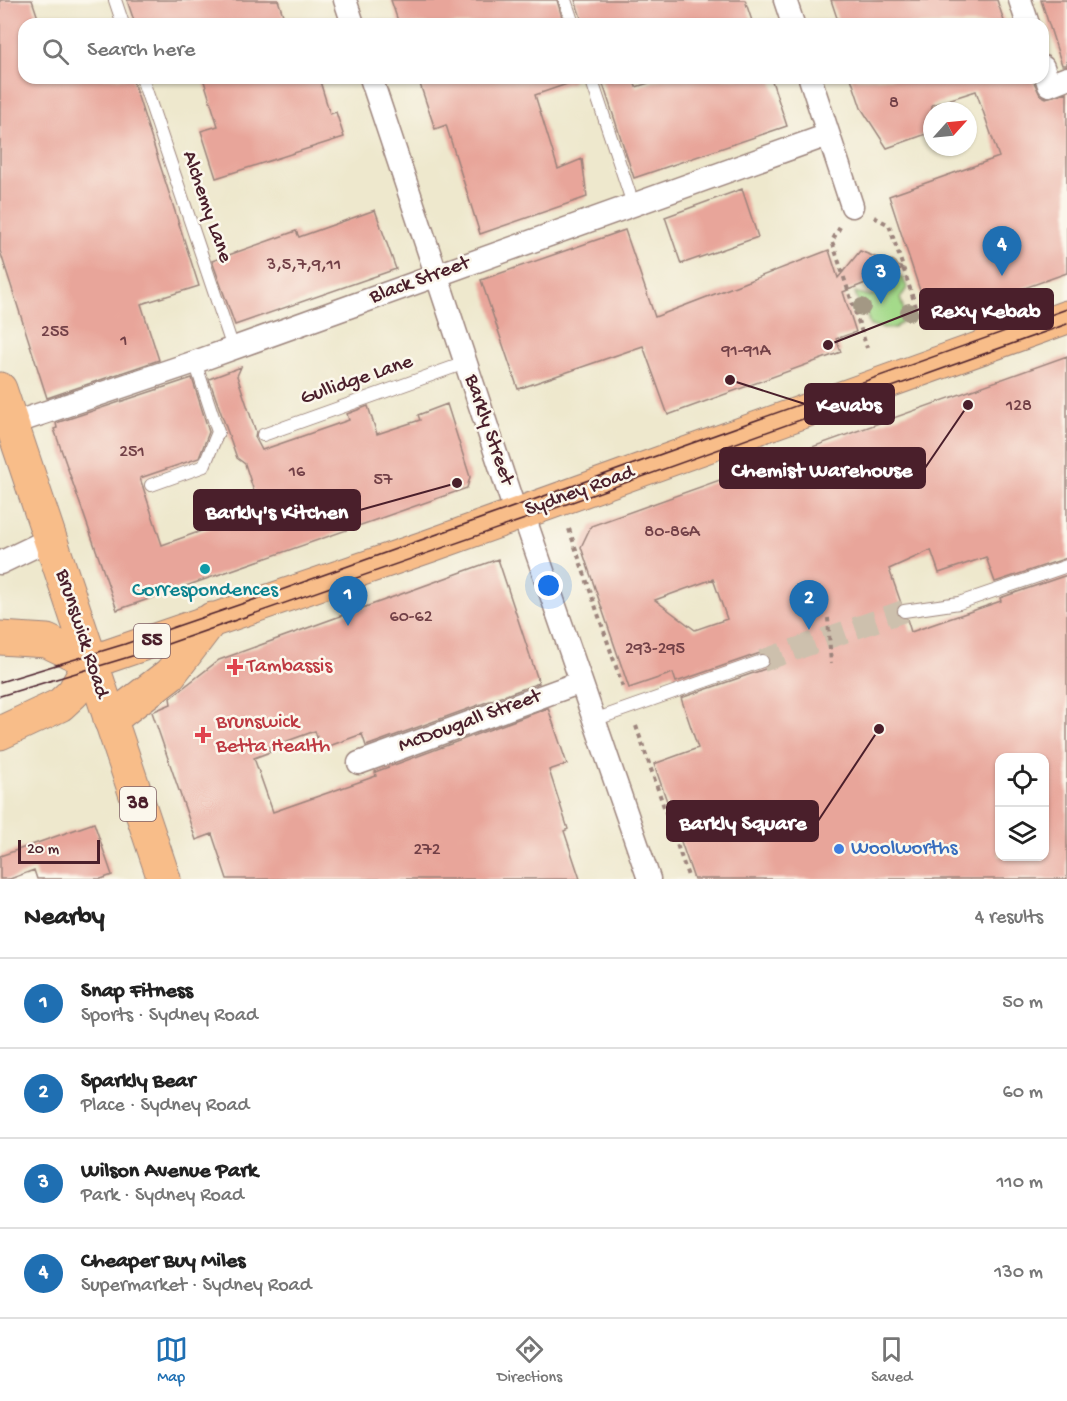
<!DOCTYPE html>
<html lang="en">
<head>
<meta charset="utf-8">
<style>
	body { margin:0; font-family:"Gochi Hand",sans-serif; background:#f2f2f2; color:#222 }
	.controls { position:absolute; right:18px; bottom:18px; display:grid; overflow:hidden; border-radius:12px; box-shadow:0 2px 4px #0004 }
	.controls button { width:54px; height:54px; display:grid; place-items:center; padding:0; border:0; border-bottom:2px solid #e0e0e0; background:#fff; color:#222; font:30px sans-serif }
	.compass { position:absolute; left:923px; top:102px; width:54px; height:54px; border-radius:50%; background:#fff; box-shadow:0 2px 4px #0004; rotate:63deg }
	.scale { position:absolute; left:18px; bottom:15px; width:82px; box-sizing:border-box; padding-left:6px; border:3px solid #4a1f2b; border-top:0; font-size:16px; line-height:21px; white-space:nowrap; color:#4a1f2b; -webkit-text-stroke:4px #fbf7ec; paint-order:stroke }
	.you { position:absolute; left:549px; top:586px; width:21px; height:21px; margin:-15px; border:4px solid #fff; border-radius:50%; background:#1a73e8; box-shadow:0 0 0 9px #1a73e833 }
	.badge { display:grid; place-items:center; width:39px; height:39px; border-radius:50%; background:#1f6fb2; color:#fff; font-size:20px; font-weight:700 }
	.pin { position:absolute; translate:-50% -50px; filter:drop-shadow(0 2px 3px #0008) }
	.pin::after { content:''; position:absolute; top:32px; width:21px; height:18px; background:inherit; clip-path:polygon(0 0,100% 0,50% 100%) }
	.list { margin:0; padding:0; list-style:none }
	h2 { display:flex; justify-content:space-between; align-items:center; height:78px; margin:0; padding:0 24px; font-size:26px }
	h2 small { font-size:20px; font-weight:400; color:#767676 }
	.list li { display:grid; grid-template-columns:39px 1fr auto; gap:18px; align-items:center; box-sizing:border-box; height:90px; padding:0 24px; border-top:2px solid #e0e0e0 }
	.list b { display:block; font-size:22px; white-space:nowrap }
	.list p { margin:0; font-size:20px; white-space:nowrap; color:#767676 }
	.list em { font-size:20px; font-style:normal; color:#767676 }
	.icon { flex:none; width:33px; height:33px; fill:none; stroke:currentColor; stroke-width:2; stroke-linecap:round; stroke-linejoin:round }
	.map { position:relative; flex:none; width:1067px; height:879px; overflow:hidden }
	.search { position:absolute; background:#fff; box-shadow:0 2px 4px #0004; left:18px; right:18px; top:18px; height:66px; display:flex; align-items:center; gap:15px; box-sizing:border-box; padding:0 21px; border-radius:18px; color:#767676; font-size:22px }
	.sheet { height:438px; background:#fff }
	nav { display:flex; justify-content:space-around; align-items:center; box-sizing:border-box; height:84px; border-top:2px solid #e0e0e0; background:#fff; font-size:16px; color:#767676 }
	nav a { display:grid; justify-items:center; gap:3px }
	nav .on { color:#1f6fb2 }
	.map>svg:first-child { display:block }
	.green { fill:#a4da8a; stroke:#777c5a; stroke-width:1.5 }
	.building { fill:#e8a59a; fill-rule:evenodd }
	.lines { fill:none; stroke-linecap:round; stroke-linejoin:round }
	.street-tunnel { stroke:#cdc0ad; stroke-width:22; stroke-dasharray:22 11; stroke-linecap:butt }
	.lane-casing { stroke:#9c847c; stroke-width:14 }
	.street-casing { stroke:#9c847c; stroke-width:25 }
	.primary-casing { stroke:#9c847c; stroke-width:35 }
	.highway-casing { stroke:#9c847c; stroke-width:35 }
	.path { stroke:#9c847c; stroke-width:4; stroke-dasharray:4.5 4.5; stroke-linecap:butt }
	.lane { stroke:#fff; stroke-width:12 }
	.street { stroke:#fff; stroke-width:22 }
	.primary { stroke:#f8bd89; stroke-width:33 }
	.highway { stroke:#f8bd89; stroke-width:33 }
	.tram { stroke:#4a1f2b; stroke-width:1.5 }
	.tree { fill:#a39884 }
	.culture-dot { fill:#0f9aa8; stroke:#fbf7ec; stroke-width:2 }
	.health-dot { fill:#e0444e; stroke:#fbf7ec; stroke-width:2 }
	.shop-dot { fill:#3f7fe0; stroke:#fbf7ec; stroke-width:2 }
	.labels { text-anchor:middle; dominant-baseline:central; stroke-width:5; stroke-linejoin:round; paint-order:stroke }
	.number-label { font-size:18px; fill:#724047 }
	.shield { fill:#fbf7ec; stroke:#7f6065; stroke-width:1.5 }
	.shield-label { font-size:20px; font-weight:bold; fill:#4a1f2b }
	.street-label { font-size:21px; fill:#4a1f2b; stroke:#fbf7ec }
	.culture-label { font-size:21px; fill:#0d838f; stroke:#fbf7ec }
	.health-label { font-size:21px; fill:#be3a42; stroke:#fbf7ec; text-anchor:start }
	.shop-label { font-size:21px; fill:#366cbe; stroke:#fbf7ec; text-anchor:start }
	.leader { fill:none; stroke:#4a1f2b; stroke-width:2 }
	.callout-dot { fill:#4a1f2b; stroke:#fbf7ec; stroke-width:2 }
	.callout { fill:#4a1f2b; stroke:#4a1f2b; stroke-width:2 }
	.callout-label { font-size:22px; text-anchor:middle; font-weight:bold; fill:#fff }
</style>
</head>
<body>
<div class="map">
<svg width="1067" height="879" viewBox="0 0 1067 879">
	<rect width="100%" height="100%" fill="#fbf7ec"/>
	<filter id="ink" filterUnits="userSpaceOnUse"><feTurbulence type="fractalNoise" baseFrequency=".0167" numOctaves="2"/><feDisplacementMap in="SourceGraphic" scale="12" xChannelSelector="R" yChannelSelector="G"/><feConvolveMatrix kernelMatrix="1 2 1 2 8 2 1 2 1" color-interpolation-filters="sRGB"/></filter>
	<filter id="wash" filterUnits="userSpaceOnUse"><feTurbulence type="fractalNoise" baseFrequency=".008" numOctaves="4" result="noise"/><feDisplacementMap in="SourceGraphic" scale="24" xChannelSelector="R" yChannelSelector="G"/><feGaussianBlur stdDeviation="1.35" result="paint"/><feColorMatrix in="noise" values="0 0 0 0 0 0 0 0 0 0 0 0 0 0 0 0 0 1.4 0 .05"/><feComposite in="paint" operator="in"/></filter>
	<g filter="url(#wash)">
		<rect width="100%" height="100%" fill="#eee8cd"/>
		<!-- green -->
		<path class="green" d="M893 275 903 278 907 288 900 298 906 317 894 329 870 326 866 312 861 311 855 292 870 296 885 290 884 285Z"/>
		<g id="blocks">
			<!-- building -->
			<path class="building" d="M0 0H32L40 24H24V78H132L199 286 141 304 159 360 47 398 0 251Z
				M127 0H278L286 24H135Z
				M391 0H557L564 24H399Z
				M575 0H745L753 24H583Z
				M831 0H997L1005 24H839Z
				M1041 0H1067V65H1062Z
				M203 78H319L330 114 336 112 344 137 216 178 201 131 218 126Z
				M418 78H573V82L535 95 558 169 582 159 587 197 480 234 446 125 435 129Z
				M601 78H633L636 87 664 78H771L787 126 634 178Z
				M851 78H1032L1040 95 1046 98 1067 92V273L945 316 925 306 889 196 999 157 976 91 932 105V132L887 148 861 108Z
				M742 189 758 237 681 264 665 217Z
				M375 210 396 269 235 325 212 261 296 231 299 237Z
				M625 230 655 317 829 250 838 278 860 251 903 268 843 292 856 332 836 339 841 352 668 415 643 346 518 389 481 280Z
				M1067 356V558L995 582 986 557 939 573 931 550 889 569 901 603 897 607 896 613 900 618 907 619 911 632 1001 601 1000 598 1067 575V879H694L654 764 698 748 681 698 765 669 769 666 770 659 767 654 760 653 676 682 673 673 629 688 581 547 591 526ZM713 579 727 619 695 630 655 600ZM999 758H1044V856H999Z
				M241 367 237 376 256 432 255 437 262 450 349 420 347 414 368 406 377 434 420 420 418 415 447 404 470 477 467 488 117 610 54 429 57 428 56 423 192 378 209 432 199 458 140 478 162 545 260 510 245 464 237 458 209 379Z
				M498 559 539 683 366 746 362 734 321 749 315 731 268 748 270 752 254 758 273 812 376 776 375 772 548 708 567 764 549 770 568 829 564 831 580 879H227L212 834 196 840 152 712 171 704 170 698 219 660Z
				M94 823 112 875 101 879H37L34 870 10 879H0V856Z"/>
		</g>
	</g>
	<g filter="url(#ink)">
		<use href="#blocks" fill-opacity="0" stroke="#9c847c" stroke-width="1.5"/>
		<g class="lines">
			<!-- street-tunnel -->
			<path class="street-tunnel" d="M762 661 904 611"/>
			<!-- lane casing -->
			<g class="lane-casing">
				<path id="lane" d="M115 0 123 24
					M565 0 573 24
					M142 78 233 348
					M591 78 633 204
					M263 435 465 363
					M151 485 204 466 218 432 195 362
					M904 611 959 603 1067 566
					M594 720 762 661"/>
			</g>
			<!-- street casing -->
			<g class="street-casing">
				<path id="street" d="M345 0 353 24
					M785 0 793 24
					M1020 0 1028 24
					M1043 67 1049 85 1067 78
					M371 78 514 508 525 519 649 879
					M810 78 852 206
					M11 424 195 362 828 135
					M0 563 50 539
					M359 763 581 682"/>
			</g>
			<!-- primary casing -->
			<g class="primary-casing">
				<path id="primary" d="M0 389 164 879"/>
			</g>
			<!-- highway casing -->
			<g class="highway-casing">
				<path id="highway" d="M0 638 47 641 91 662
					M91 662 429 546 1067 317
					M110 720 170 674 212 619
					M0 733 60 705 73 693 91 662"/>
			</g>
			<!-- path -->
			<path class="path" d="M874 217 889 225 923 328
				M840 227 832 241 867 348
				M569 529 624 690
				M828 618 831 664
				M636 726 689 879"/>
			<!-- lane -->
			<use href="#lane" class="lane"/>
			<!-- street -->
			<use href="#street" class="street"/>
			<!-- primary -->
			<use href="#primary" class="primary"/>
			<!-- highway -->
			<use href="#highway" class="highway"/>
			<!-- tram -->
			<path class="tram" d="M0 682 125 644 256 599 1067 309
				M0 696 142 653 525 519 1067 324"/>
		</g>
		<!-- trees -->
		<g class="tree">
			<circle cx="890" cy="268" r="9"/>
			<circle cx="862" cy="307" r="9"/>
			<circle cx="909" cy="312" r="9"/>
		</g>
	</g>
	<!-- markers -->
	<circle class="culture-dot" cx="205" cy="569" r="6"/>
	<g class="health-dot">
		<path d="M232 658h6v6h6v6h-6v6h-6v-6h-6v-6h6z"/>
		<path d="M200 726h6v6h6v6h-6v6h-6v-6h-6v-6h6z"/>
	</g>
	<circle class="shop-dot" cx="839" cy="849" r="6"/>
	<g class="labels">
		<!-- number labels -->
		<g class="number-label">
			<text x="894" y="103">8</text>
			<text x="304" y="265">3,5,7,9,11</text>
			<text x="55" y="332">255</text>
			<text x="124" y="341">1</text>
			<text x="746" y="351">91-91A</text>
			<text x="1019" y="406">128</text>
			<text x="132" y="452">251</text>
			<text x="297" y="472">16</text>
			<text x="383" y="480">57</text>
			<text x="672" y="532">80-86A</text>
			<text x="411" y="617">60-62</text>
			<text x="655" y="649">293-295</text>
			<text x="427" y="850">272</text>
		</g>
		<!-- shield labels -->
		<g class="shield">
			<rect x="134" y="624" width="36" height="34" rx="4.5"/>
			<rect x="120" y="787" width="36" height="34" rx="4.5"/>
		</g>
		<g class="shield-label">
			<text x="152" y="641">55</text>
			<text x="138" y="804">38</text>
		</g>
		<!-- street labels -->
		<g class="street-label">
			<text transform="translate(206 207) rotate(71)">Alchemy Lane</text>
			<text transform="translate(420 281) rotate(-20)">Black Street</text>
			<text transform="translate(357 381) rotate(-19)">Gullidge Lane</text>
			<text transform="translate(488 430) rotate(71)">Barkly Street</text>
			<text transform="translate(580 492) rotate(-20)">Sydney Road</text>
			<text transform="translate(81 634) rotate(72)">Brunswick Road</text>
			<text transform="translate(470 722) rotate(-20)">McDougall Street</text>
		</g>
		<!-- culture labels -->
		<g class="culture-label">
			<text x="205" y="591">Correspondences</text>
		</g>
		<!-- health labels -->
		<g class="health-label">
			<text x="247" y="667">Tambassis</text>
			<text x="216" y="723">Brunswick<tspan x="216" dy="24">Betta Health</tspan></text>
		</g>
		<!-- shop labels -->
		<g class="shop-label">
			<text x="851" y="849">Woolworths</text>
		</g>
	</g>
	<!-- callouts -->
	<path class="leader" d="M828 345L920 309M730 380L805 404M968 405L925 468M457 483L360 510M879 729L818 821"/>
	<g class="callout-dot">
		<circle cx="828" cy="345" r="6"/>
		<circle cx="730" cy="380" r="6"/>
		<circle cx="968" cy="405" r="6"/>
		<circle cx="457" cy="483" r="6"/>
		<circle cx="879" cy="729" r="6"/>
	</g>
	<g class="callout">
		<rect x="920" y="289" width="133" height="40" rx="6"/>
		<rect x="805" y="384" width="89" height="40" rx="6"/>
		<rect x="720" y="448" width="205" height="40" rx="6"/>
		<rect x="194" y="490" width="166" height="40" rx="6"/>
		<rect x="667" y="801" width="151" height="40" rx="6"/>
	</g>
	<g class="callout-label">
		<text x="986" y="317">Rexy Kebab</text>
		<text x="849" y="411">Kevabs</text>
		<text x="822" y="476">Chemist Warehouse</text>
		<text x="277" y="518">Barkly's Kitchen</text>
		<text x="743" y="829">Barkly Square</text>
	</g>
</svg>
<div class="controls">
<button><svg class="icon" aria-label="locate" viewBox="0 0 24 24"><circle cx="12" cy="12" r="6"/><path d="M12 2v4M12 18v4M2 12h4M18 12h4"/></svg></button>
<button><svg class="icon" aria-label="layers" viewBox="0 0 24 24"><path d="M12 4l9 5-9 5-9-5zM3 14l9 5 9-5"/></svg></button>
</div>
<svg class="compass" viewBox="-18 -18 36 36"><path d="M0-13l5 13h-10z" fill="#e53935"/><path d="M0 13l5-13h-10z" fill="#767676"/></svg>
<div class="scale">20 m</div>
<div class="you"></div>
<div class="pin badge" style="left:348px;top:626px">1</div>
<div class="pin badge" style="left:809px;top:630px">2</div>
<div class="pin badge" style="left:881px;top:304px">3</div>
<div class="pin badge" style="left:1002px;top:276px">4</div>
<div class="search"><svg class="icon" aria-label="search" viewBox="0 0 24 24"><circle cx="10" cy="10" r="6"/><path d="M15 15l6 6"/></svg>Search here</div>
</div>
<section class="sheet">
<h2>Nearby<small>4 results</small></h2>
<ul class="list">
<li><span class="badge">1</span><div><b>Snap Fitness</b><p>Sports · Sydney Road</p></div><em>50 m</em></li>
<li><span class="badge">2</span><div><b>Sparkly Bear</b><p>Place · Sydney Road</p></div><em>60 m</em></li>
<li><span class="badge">3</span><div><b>Wilson Avenue Park</b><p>Park · Sydney Road</p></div><em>110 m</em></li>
<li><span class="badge">4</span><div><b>Cheaper Buy Miles</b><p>Supermarket · Sydney Road</p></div><em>130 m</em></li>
</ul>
</section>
<nav>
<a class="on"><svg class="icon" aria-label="map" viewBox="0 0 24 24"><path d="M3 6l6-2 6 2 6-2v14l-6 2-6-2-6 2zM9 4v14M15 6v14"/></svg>Map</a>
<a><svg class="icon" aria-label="directions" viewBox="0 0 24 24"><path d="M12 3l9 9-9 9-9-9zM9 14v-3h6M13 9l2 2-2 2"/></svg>Directions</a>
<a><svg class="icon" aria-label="saved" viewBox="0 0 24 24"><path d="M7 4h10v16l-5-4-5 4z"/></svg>Saved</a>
</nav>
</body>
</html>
